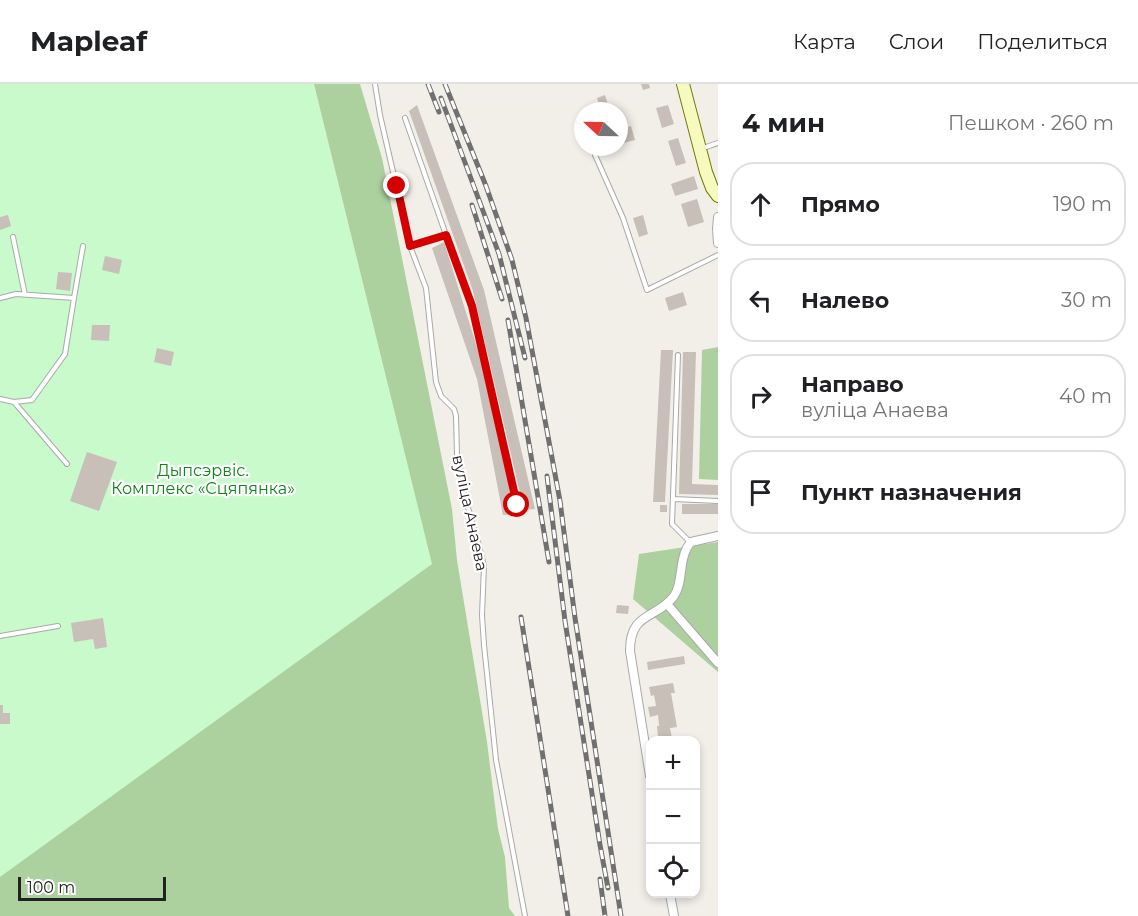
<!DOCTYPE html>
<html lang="ru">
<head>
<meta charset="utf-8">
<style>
	body { margin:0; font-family:Montserrat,sans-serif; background:#f2f2f2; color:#202124 }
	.controls { position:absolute; right:18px; bottom:18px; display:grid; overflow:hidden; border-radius:12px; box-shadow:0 3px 9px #0003 }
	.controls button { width:54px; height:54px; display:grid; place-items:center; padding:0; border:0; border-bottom:2px solid #e0e0e0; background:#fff; color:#202124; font:30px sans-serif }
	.compass { position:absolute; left:574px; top:18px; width:54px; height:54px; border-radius:50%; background:#fff; box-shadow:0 3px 9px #0003; rotate:292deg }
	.scale { position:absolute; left:18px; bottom:15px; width:148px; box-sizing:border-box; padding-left:6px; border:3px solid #222; border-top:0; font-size:16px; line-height:21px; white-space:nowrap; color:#222; -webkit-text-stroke:4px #fff; paint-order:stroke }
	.stop { position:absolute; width:18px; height:18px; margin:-14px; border:4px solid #d40000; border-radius:50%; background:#fff }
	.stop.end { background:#d40000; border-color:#fff; box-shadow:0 2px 6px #0008 }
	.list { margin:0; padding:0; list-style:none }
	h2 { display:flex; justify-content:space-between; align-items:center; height:78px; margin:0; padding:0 24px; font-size:26px }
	h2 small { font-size:20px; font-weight:400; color:#757577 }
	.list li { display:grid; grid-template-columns:39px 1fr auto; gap:18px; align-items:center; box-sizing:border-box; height:84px; margin:0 12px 12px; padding:0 12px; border:2px solid #e0e0e0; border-radius:24px }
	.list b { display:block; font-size:22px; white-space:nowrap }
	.list p { margin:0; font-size:20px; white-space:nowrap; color:#757577 }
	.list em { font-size:20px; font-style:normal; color:#757577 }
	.icon { flex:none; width:33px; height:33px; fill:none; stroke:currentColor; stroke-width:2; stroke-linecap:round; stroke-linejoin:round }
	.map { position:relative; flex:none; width:718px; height:832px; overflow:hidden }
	header { display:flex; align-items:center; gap:36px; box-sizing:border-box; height:84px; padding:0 30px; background:#fff; border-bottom:2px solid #e0e0e0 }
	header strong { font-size:28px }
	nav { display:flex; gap:33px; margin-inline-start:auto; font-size:21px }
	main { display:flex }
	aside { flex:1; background:#fff }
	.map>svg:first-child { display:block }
	.forest { fill:#add19e }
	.park { fill:#c8facc }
	.building { fill:#c7bfb8 }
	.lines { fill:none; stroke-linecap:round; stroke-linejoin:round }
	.lane-casing { stroke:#a9a9a9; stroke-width:6 }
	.street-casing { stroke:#a9a9a9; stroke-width:10 }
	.secondary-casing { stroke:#707d05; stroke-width:14 }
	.lane { stroke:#fff; stroke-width:4 }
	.street { stroke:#fff; stroke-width:8 }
	.secondary { stroke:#f7fabf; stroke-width:12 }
	.rail-casing { stroke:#707070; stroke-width:5 }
	.rail { stroke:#fff; stroke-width:3; stroke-dasharray:9; stroke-linecap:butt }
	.route { stroke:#d40000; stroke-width:8 }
	.labels { text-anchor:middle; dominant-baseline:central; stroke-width:4.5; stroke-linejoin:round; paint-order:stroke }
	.park-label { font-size:16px; fill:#0c8416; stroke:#fff }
	.street-label { font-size:16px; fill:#222; stroke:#fff }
</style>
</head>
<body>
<header>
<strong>Mapleaf</strong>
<nav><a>Карта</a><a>Слои</a><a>Поделиться</a></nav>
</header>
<main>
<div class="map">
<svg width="718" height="832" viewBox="0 0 718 832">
	<rect width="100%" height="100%" fill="#f2efe9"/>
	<!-- forest -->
	<path class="forest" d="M0 0H360L382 74 452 425 457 476 487 658 498 745 505 773 509 824 515 832H0Z
		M718 263V396L699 395 702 266Z
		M718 458V588L633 515 639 470Z"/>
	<!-- park -->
	<path class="park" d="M0 0H314L432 480 0 793Z"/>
	<!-- building -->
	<path class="building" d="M641 0H649L650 4 643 6Z
		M605 11 609 24 601 26 597 14Z
		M417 21 484 206 535 425 524 426 473 207 409 27Z
		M668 21 674 40 662 44 656 24Z
		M631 42 635 56 619 60V46Z
		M678 54 686 79 676 82 668 57Z
		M694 92 698 105 675 112 671 100Z
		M697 115 704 138 688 143 681 120Z
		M8 131 11 142 0 146V133Z
		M643 131 648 150 639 153 633 134Z
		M444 158 486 292 516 430 503 431 477 295 432 164Z
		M105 172 122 176 119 190 102 186Z
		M58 188 72 189 70 207 56 205Z
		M683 208 687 221 669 227 665 214Z
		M92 241H110L109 257 91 256Z
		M157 264 174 268 171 282 154 278Z
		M661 266H673L665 418H653Z
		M683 268H696L692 400 718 401V411L679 410Z
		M87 368 117 378 99 427 70 417Z
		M682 420H718V430H682Z
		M660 421H667V428H660Z
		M617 521 629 522 628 530 616 529Z
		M103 534 107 563 95 565 93 555 74 558 71 539Z
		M684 572 685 580 648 586 647 578Z
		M673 599 675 609H671L677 643 670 644 672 654 666 655 665 652 658 653 657 642H659L658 631 650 633 648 623 656 622 654 611 651 612 649 603Z
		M0 621H3V629H10V640H0Z"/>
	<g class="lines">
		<!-- lane casing -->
		<g class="lane-casing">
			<path id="lane" d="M375 0 380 31 410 162 426 204 436 298 441 312 454 325 456 332 457 370 463 406 479 462 484 482 482 531 484 561 496 676 525 832
				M405 34 446 151
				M703 64 718 59
				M595 71 623 134 647 206 718 171
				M13 153 25 211
				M410 162 446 151 472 222 517 421
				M0 214 16 210 74 214 83 162
				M678 271 672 440 690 458
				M0 315 14 318 67 380
				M14 318 32 316 65 270 74 214
				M673 415 718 417
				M0 552 58 542"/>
		</g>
		<!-- street casing -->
		<g class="street-casing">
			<path id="street" d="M718 133 717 145 718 159
				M667 520 718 579
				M650 692 630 567C630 527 656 536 674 512 683 499 679 480 686 466 687 463 689 461 691 458L718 452
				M670 810 674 832"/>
		</g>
		<!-- secondary casing -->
		<g class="secondary-casing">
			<path id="secondary" d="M683 0 706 88 712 104 718 112"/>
		</g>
		<!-- lane -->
		<use href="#lane" class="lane"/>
		<!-- street -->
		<use href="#street" class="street"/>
		<!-- secondary -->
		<use href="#secondary" class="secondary"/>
		<!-- rail casing -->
		<g class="rail-casing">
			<path id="rail" d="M428 0 439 28
				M445 0 486 102 512 176 526 234 560 417 575 534 621 832
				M441 14 499 170 525 274
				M472 121 502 215
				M508 236 549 478
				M547 392 565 537 600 761 608 804
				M521 533 568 832
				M600 795 605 832"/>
		</g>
		<!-- rail -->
		<use href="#rail" class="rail"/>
	</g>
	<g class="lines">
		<!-- route -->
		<path class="route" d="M397 102 410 162 446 151 472 222 517 421"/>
	</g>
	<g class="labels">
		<!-- park labels -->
		<g class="park-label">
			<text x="203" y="386">Дыпсэрвіс.<tspan x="203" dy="18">Комплекс «Сцяпянка»</tspan></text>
		</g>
		<!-- street labels -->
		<g class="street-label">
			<text transform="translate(470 429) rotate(78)">вуліца Анаева</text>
		</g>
	</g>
</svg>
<div class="controls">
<button>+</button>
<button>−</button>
<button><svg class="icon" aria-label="locate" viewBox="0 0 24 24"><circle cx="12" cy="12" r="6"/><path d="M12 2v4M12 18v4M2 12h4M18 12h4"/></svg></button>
</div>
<svg class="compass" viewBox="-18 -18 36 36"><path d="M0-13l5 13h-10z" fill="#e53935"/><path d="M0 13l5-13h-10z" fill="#757577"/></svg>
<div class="scale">100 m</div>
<div class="stop" style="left:517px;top:421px"></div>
<div class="stop end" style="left:397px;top:102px"></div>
</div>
<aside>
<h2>4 мин<small>Пешком · 260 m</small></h2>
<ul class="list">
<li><svg class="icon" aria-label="ahead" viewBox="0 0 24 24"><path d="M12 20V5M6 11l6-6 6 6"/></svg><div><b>Прямо</b></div><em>190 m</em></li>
<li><svg class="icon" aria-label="left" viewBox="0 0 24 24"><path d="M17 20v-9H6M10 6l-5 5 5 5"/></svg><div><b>Налево</b></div><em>30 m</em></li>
<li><svg class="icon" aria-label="right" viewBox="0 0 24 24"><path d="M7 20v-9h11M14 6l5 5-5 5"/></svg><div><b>Направо</b><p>вуліца Анаева</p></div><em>40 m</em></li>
<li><svg class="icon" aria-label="arrive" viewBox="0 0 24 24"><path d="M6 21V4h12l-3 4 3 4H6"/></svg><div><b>Пункт назначения</b></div></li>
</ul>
</aside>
</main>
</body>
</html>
